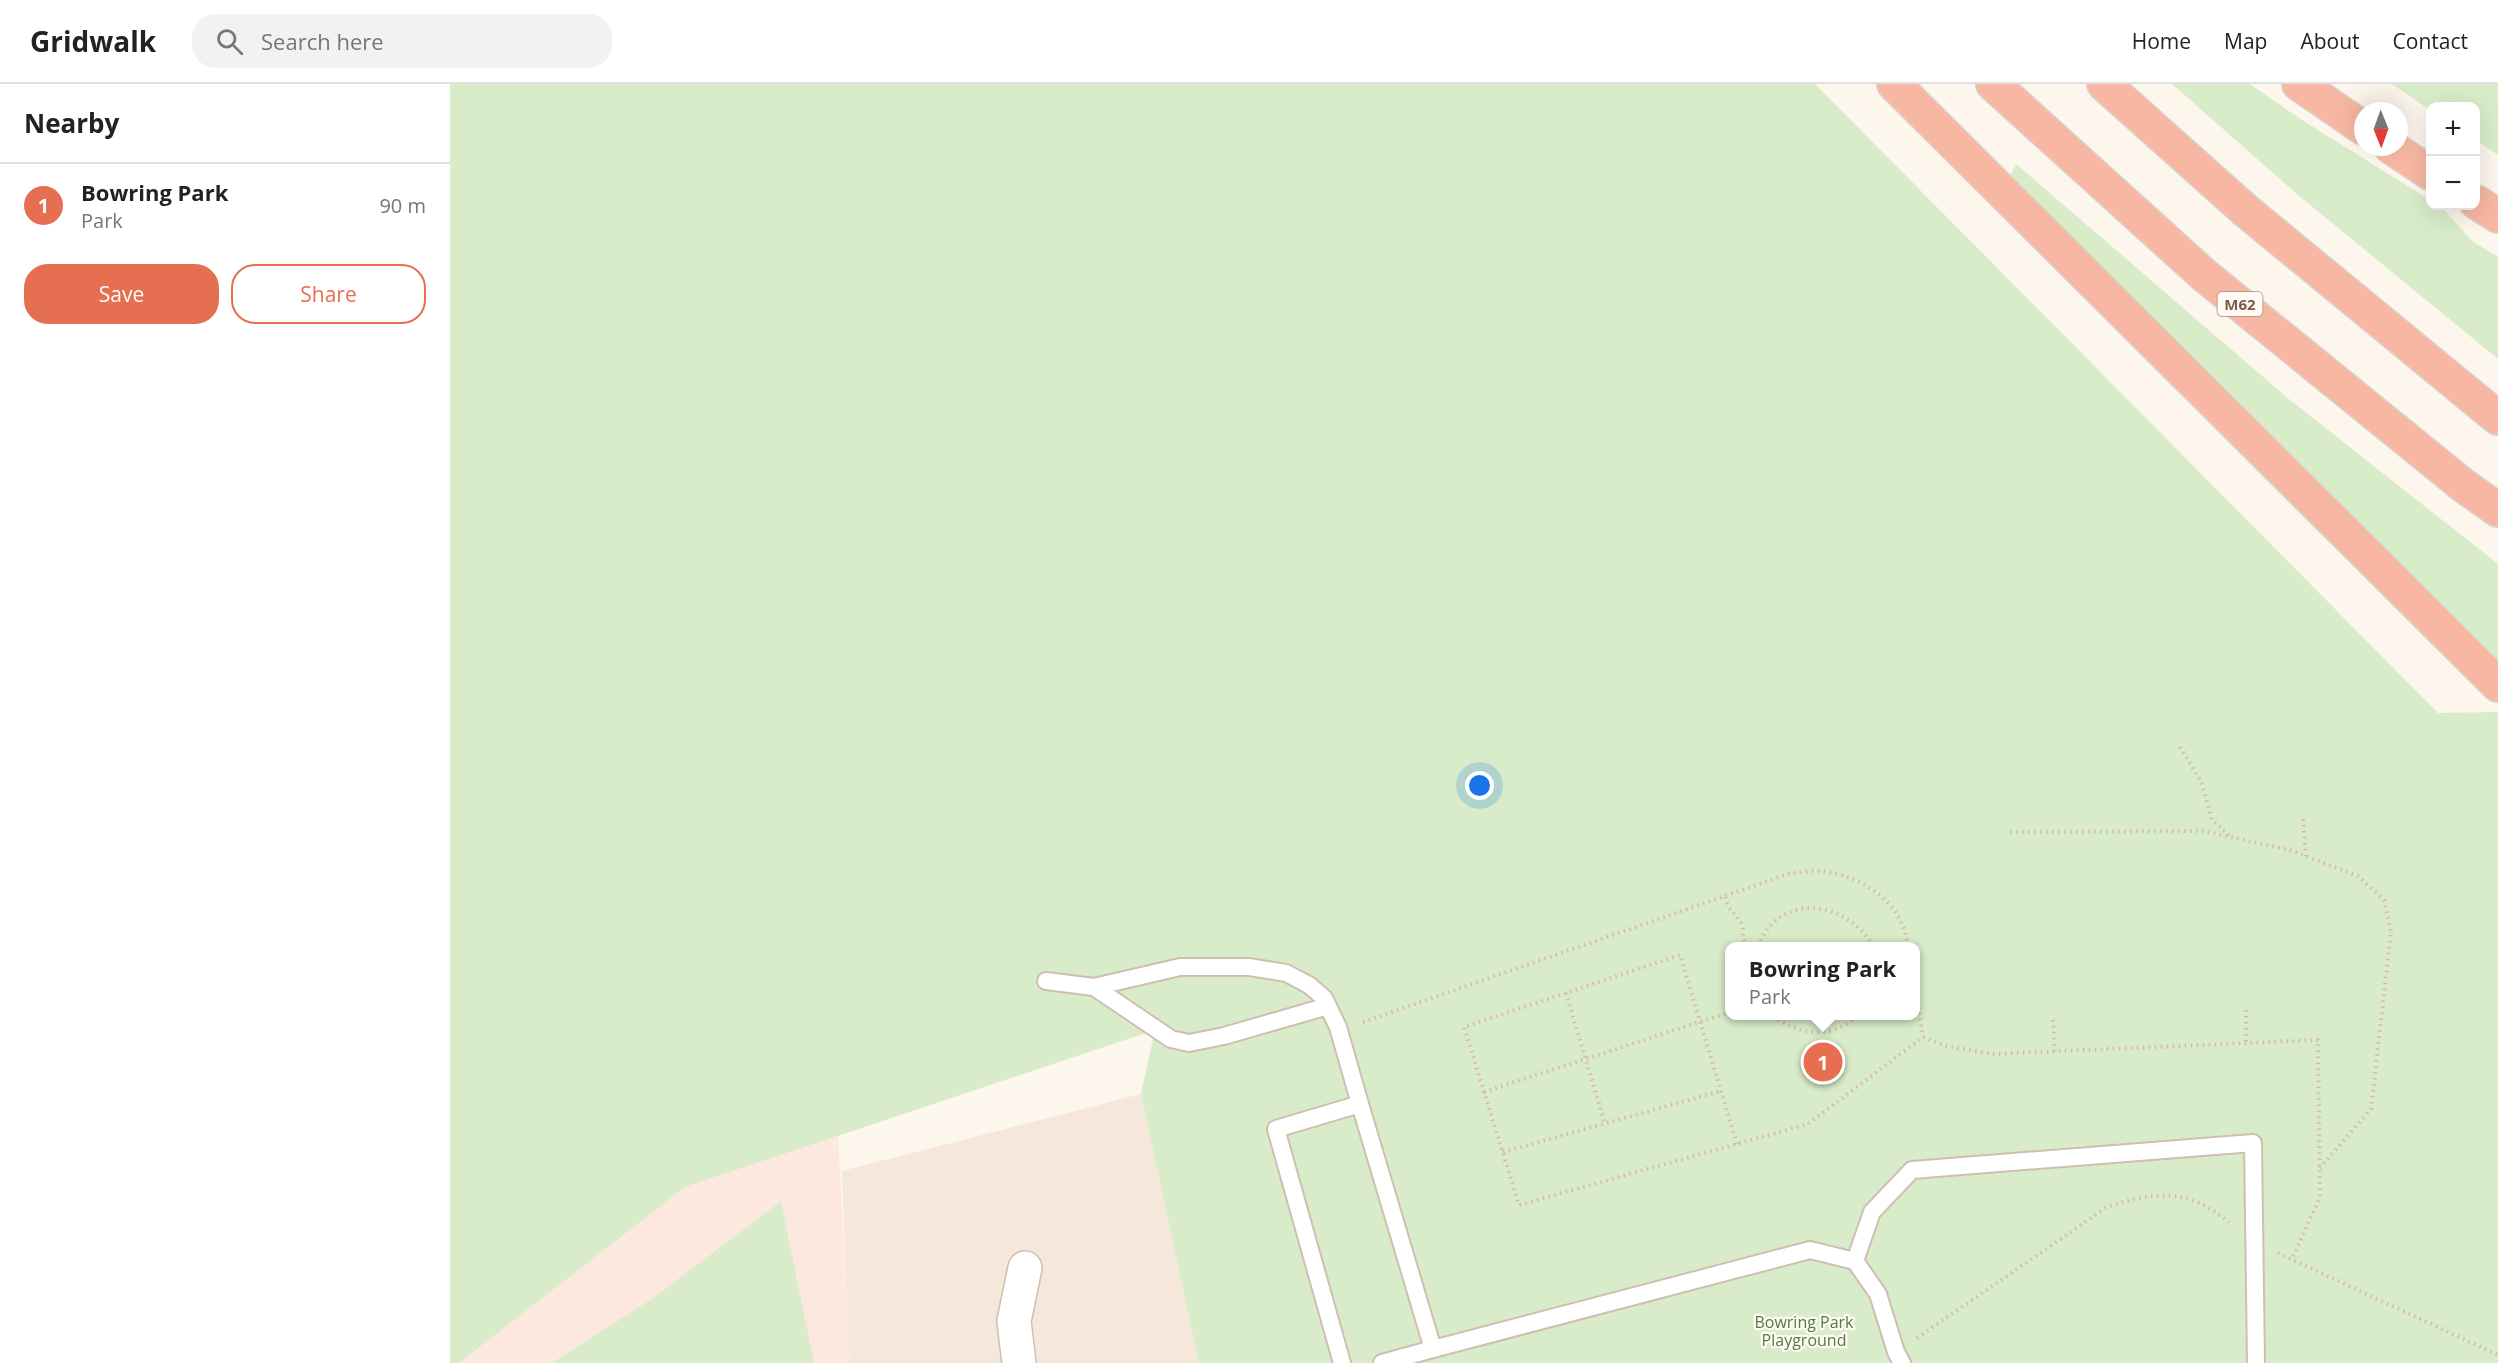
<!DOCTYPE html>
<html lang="en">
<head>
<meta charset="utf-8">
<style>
	body { margin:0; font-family:"Open Sans",sans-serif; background:#f2f2f2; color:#222 }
	.controls { position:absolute; right:18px; top:18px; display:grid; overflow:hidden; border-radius:12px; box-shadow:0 6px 24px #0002 }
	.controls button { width:54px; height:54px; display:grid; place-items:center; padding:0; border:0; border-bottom:2px solid #e0e0e0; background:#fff; color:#222; font:30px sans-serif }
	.compass { position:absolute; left:1904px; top:18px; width:54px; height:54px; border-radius:50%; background:#fff; box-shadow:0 6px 24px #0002; rotate:179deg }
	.you { position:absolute; left:1030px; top:702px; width:21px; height:21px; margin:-15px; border:4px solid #fff; border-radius:50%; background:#1a73e8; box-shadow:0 0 0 9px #1a73e833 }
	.badge { display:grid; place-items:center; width:39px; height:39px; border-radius:50%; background:#e76f51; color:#fff; font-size:20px; font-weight:700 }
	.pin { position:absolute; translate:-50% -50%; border:3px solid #fff; box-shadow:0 2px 6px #0006 }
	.popup { position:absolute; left:1275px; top:858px; width:195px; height:78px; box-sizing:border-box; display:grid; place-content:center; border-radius:12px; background:#fff; filter:drop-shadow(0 2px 4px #0005); font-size:20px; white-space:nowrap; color:#767676 }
	.popup b { font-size:22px; color:#222 }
	.popup::after { content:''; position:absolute; left:50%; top:100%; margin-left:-12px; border:12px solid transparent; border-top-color:#fff }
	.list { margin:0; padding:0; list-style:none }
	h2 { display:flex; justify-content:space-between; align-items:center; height:78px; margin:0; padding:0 24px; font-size:26px }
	h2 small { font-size:20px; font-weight:400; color:#767676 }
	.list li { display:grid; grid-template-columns:39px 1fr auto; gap:18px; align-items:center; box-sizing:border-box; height:84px; padding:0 24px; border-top:2px solid #e0e0e0 }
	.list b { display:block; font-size:22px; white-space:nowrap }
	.list p { margin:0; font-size:20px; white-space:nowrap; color:#767676 }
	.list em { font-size:20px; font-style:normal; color:#767676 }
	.actions { display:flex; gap:12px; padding:18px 24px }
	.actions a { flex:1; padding:14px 0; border:2px solid #e76f51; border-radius:24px; text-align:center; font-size:21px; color:#e76f51 }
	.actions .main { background:#e76f51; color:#fff }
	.icon { flex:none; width:33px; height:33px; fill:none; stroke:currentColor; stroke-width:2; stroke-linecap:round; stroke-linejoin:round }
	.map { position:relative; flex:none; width:2048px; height:1279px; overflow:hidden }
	header { display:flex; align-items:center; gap:36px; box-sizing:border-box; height:84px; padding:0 30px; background:#fff; border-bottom:2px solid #e0e0e0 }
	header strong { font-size:28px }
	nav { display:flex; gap:33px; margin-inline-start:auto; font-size:21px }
	.search { width:420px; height:54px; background:#f2f2f2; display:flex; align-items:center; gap:15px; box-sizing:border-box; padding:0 21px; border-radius:24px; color:#767676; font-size:22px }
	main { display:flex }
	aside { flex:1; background:#fff }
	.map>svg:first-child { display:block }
	.residential { fill:#f5e8da }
	.commercial { fill:#fde8e0 }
	.green { fill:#d8ecc9; fill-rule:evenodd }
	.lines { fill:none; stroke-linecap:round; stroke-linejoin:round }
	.service-casing { stroke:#d1beb0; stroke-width:20 }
	.minor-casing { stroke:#d1beb0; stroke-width:36 }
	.motorway-casing { stroke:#dad1cd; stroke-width:36 }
	.path { stroke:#d9b8a5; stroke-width:4; stroke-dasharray:1.5 4.5; stroke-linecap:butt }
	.service { stroke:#fff; stroke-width:16 }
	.minor { stroke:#fff; stroke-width:33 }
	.motorway { stroke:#f7b7a3; stroke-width:33 }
	.labels { text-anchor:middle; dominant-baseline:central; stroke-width:4.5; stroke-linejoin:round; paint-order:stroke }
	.shield { fill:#fffaf3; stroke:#a28b7f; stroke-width:1.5 }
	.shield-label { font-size:15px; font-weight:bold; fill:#7a5c4d }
	.park-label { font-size:16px; fill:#537a41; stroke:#fffaf3 }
</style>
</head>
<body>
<header>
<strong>Gridwalk</strong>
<div class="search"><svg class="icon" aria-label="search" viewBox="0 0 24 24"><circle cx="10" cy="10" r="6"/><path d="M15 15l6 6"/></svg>Search here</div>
<nav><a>Home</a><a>Map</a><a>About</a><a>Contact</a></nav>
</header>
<main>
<aside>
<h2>Nearby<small></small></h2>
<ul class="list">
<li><span class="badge">1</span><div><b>Bowring Park</b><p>Park</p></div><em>90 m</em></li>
</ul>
<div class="actions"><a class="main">Save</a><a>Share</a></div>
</aside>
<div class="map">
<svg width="2048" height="1279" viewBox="0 0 2048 1279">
	<rect width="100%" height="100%" fill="#fdf6ec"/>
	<!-- residential -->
	<path class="residential" d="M691 1010 749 1279H400L398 1265 392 1087Z"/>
	<!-- commercial -->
	<path class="commercial" d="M388 1051 400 1279H9L235 1103Z"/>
	<!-- green -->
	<path class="green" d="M0 0H1365L1988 629 2048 628V1279H749L691 1010 705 946 235 1103 9 1279H0ZM1280 862H1466V932H1280Z
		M1722 0H1800L1849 34 1980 116V122L1992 123 2022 157 2048 173V275L1848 111Z
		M1942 0H2048V71L2026 56V22H1980V26Z
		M1566 80 1840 316 2048 480V591L1558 96Z
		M331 1117 364 1279H102L202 1215Z"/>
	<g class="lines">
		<!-- service casing -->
		<g class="service-casing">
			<path id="service" d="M596 897 644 903 730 883H799L836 889 859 901 874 914 888 943 910 1020
				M644 903 721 955 739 959 774 952 878 922
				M1405 1177 1422 1128 1462 1086 1803 1059 1806 1279
				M892 1279 826 1045 910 1020 983 1265 1360 1166 1405 1177 1428 1210 1446 1268 1452 1279
				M932 1279 983 1265"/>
		</g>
		<!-- minor casing -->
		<g class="minor-casing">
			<path id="minor" d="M569 1279 564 1237 575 1184"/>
		</g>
		<!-- motorway casing -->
		<g class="motorway-casing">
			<path id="motorway" d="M1444 0 2048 601
				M1543 0 1754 191 2014 402 2048 426
				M1654 0 1795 126 2048 334
				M1849 0 1913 44
				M1941 63 1980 89
				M2026 118 2048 132"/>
		</g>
		<!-- path -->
		<path class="path" d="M1730 663 1751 697 1762 736 1781 753
			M1853 735 1856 772
			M1560 748 1753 747 1840 766 1908 792 1934 816 1941 847 1921 1025 1870 1084
			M1275 813C1278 827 1285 828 1291 839 1295 846 1291 855 1297 862
			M1308 862C1329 808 1396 815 1423 862
			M1116 909 1155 1040
			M1466 911 1473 953
			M1796 926V959
			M1323 932C1349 951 1381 956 1407 932
			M1603 936 1605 967
			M913 938 1338 790C1348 789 1360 786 1370 787 1412 791 1453 818 1458 862
			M1034 1008 1280 928
			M1287 1060 1230 871 1014 943 1069 1121 1358 1040 1473 953 1496 962 1542 970 1868 956 1870 1113 1842 1175
			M1053 1068 1271 1007
			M1828 1169 2048 1271
			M1467 1254 1657 1123C1706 1107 1737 1104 1779 1138"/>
		<!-- service -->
		<use href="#service" class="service"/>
		<!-- minor -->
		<use href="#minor" class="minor"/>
		<!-- motorway -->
		<use href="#motorway" class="motorway"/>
	</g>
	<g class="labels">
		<!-- shield labels -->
		<rect class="shield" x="1767.5" y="208" width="45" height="24" rx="4.5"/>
		<g class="shield-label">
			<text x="1790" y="220">M62</text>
		</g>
		<!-- park labels -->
		<g class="park-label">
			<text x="1354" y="1238">Bowring Park<tspan x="1354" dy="18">Playground</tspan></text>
		</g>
	</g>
</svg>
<div class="controls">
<button>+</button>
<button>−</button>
</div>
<svg class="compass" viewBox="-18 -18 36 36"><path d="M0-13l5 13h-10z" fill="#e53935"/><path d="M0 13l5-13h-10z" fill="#767676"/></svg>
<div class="you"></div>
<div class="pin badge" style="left:1373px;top:978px">1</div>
<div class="popup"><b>Bowring Park</b>Park</div>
</div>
</main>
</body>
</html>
